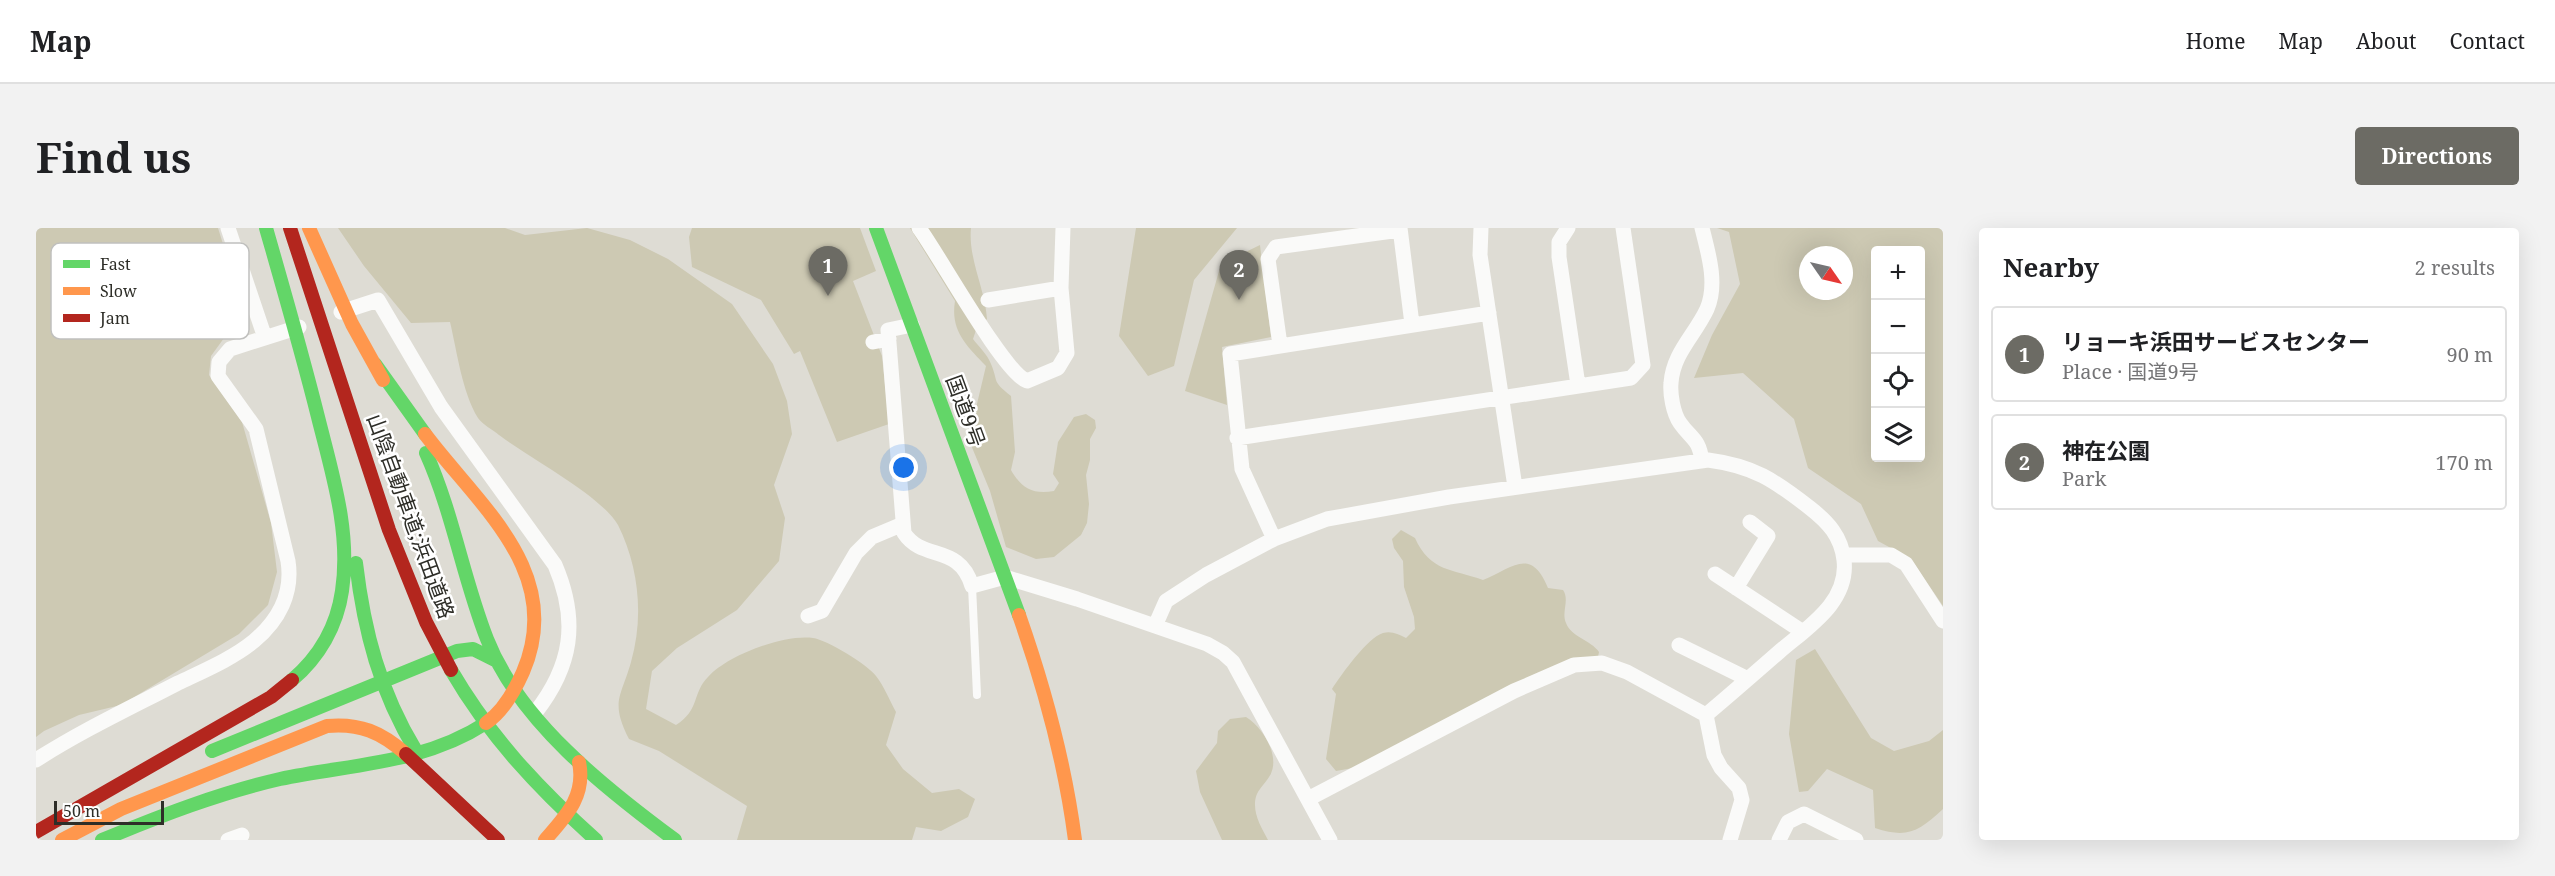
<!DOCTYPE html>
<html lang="en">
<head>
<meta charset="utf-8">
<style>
	body { margin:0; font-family:"Noto Serif","Noto Sans JP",serif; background:#f2f2f2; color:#202124 }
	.controls { position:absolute; right:18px; top:18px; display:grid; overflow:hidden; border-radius:6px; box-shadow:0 6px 24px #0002 }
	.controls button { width:54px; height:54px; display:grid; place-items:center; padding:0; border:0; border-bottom:2px solid #e0e0e0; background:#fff; color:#202124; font:30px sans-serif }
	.compass { position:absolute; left:1763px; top:18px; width:54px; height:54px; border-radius:50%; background:#fff; box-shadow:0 6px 24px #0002; rotate:124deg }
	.scale { position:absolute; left:18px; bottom:15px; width:110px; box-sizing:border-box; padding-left:6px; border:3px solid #2e2e28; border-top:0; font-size:16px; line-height:21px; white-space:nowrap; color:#2e2e28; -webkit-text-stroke:4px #fff; paint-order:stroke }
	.you { position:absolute; left:868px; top:240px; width:21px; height:21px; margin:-15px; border:4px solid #fff; border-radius:50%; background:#1a73e8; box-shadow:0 0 0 9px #1a73e833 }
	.badge { display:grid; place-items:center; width:39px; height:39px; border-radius:50%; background:#6c6b64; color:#fff; font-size:20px; font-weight:700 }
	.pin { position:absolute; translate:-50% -50px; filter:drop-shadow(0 2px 3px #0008) }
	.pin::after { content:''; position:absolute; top:32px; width:21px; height:18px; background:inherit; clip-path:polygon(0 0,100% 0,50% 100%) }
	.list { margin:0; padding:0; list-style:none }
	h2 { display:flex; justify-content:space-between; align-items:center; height:78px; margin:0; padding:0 24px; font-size:26px }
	h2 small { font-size:20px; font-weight:400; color:#757577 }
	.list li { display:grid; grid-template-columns:39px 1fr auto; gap:18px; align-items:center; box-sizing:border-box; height:96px; margin:0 12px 12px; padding:0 12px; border:2px solid #e0e0e0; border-radius:6px }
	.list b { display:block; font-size:22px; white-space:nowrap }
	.list p { margin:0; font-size:20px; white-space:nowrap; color:#757577 }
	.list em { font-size:20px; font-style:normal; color:#757577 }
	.icon { flex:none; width:33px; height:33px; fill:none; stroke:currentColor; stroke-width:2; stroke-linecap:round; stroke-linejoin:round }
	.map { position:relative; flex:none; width:1907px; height:612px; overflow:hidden; border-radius:6px }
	header { display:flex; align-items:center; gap:36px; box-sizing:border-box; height:84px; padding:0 30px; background:#fff; border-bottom:2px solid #e0e0e0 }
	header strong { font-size:28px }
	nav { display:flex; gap:33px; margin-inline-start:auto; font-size:21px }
	.intro { display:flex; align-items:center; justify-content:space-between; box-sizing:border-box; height:144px; padding:0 36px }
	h1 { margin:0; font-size:42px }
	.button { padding:15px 27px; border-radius:6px; background:#6c6b64; color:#fff; font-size:21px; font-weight:700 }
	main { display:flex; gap:36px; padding:0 36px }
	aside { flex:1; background:#fff; border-radius:6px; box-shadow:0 6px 24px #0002 }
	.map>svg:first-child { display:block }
	.green { fill:#cdc9b3; fill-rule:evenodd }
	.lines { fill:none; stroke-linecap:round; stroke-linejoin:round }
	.lane { stroke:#fafaf9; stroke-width:8 }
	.street { stroke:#fafaf9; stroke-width:15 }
	.fast { stroke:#63d668; stroke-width:14 }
	.slow { stroke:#ff974d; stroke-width:14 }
	.jam { stroke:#b3261e; stroke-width:14 }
	.labels { text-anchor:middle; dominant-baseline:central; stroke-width:5; stroke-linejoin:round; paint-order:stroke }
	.street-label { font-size:21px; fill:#2e2e28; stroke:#fff }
	.key { fill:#fff; stroke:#c0c0be; stroke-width:1.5 }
	.key-label { font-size:16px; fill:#2e2e28 }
</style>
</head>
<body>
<header>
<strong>Map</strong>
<nav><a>Home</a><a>Map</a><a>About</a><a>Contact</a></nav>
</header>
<div class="intro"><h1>Find us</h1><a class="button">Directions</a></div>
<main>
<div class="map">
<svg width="1907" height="612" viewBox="0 0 1907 612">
	<rect width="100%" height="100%" fill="#dedcd4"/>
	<!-- green -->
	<path class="green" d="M0 0H182L192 32 204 88 175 128 173 147 206 194 235 295 241 344 232 377 203 406 85 477 43 487 8 503 0 509Z
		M302 0H469L489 7 551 0 594 12 632 31 696 76 737 136 751 173 756 206 738 257 749 290 743 333 701 382 641 420 616 443 610 481 640 497C664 482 656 465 672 449 692 427 748 406 777 410 791 412 831 436 840 448 848 458 854 473 860 484L850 517 867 541 896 565 923 561 939 571 932 589 905 603 880 599 876 612H701L711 578 623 523 593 511C574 473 585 470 595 434 608 389 603 339 582 297 566 268 492 229 463 207 457 202 446 196 442 190 426 164 421 123 414 94L375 95 328 38Z
		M656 0H824L840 43 817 53 846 128 853 196 801 214 764 123 758 126 725 72 656 39 653 9Z
		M874 0H935C932 31 949 60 951 91L940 102 937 111C942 118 952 127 955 136 963 155 955 152 975 168L979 224 975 242C985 260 997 267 1018 263L1023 255 1017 246 1022 214 1038 189 1050 186 1059 192 1060 200 1054 211V232L1050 247 1053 276 1051 295 1045 307 1018 329 1000 331 970 319 954 263 935 217V201L950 138C931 118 914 103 919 73Z
		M1100 0H1201L1158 52 1138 138 1112 148 1083 108Z
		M1681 0H1907V378L1875 331 1842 313 1825 276 1772 240 1758 191 1707 145 1658 150 1676 107 1704 56 1693 4ZM1840 22H1884V230H1840ZM1772 27H1808V63H1772Z
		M1224 17 1235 109 1186 119 1191 177 1149 163 1185 36Z
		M1365 302 1379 310C1394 344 1417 341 1447 352 1476 340 1495 318 1512 360L1527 362C1534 372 1525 384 1530 395 1535 409 1555 412 1563 424L1562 429 1534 431 1317 540 1300 543 1290 531 1300 466 1296 461C1305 447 1332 409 1347 405 1356 403 1362 406 1370 410L1379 401 1378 389 1368 359 1367 333 1358 320 1356 311Z
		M1779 421 1835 510 1858 523 1893 513 1907 502V581C1883 603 1872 611 1839 600L1837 562 1791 541 1772 563 1763 564 1753 506 1760 432Z
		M1210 489C1227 499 1246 530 1233 549 1226 560 1219 563 1219 577 1219 589 1226 601 1232 612H1186L1164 564 1160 543 1181 515 1182 503 1194 491Z"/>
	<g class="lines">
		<!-- lane -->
		<path class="lane" d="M936 358 941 467"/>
		<!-- street -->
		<path class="street" d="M192 0 229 110
			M883 0C903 27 968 145 991 153L1022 140 1031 125 1025 60 1027 0
			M1364 0 1376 96
			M1445 0 1444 27 1479 259
			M1532 0 1523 14V29L1542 157
			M1666 0C1672 24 1682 56 1671 81 1659 107 1637 125 1635 155 1634 166 1637 185 1644 195 1655 211 1663 210 1666 233
			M952 72 1025 60
			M305 84 342 72 405 179 519 337C543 393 536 438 499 485
			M876 97 852 102 868 305C887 334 923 315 936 358L969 349 1041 371 1171 416 1187 425 1197 434 1294 612
			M837 114 853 111
			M1244 117 1232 31 1240 19 1364 2
			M1201 210 1595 150 1607 137 1587 0
			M1238 311 1206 241 1194 126 1453 85
			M1807 327H1855L1870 336 1907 393
			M1679 346 1767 404
			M1700 360 1732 308 1714 294
			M772 388 786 383 820 325 836 309 867 296
			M1119 398 1130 373 1170 347 1238 311 1291 291 1413 269 1672 232C1718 238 1738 252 1774 280 1792 294 1805 308 1808 332 1813 374 1772 399 1743 424 1719 445 1695 466 1670 487
			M1643 417 1712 451
			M1670 487 1678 527 1685 540 1703 560 1706 572 1694 612
			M0 532C45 503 94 480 142 455 167 443 196 431 218 413 243 392 257 365 252 333L220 201 182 148 183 134 194 121 263 99
			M1272 571 1478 463 1538 437 1566 435 1591 444 1670 487
			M192 612 206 607
			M1743 612 1752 594 1768 586 1820 612"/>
		<!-- fast -->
		<path class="fast" d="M230 0C248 63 266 125 282 189 296 245 315 304 306 363 301 398 283 429 256 452
			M840 0 983 387
			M339 136 389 206
			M390 225C417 285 427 350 451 411 483 493 570 561 639 612
			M320 335C328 403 344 464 380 523
			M415 442C454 509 503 561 560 612
			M176 523 421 423 437 421 461 433
			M66 612C124 588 183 565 244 551 315 536 387 536 450 495"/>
		<!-- slow -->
		<path class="slow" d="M273 0 316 96 347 152
			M389 206C442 277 530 344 487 444 479 462 468 483 450 495
			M983 387C1009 461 1029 535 1039 612
			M26 612 85 581 291 498C324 495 345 504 370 526
			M509 612C530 588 550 568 543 534"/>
		<!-- jam -->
		<path class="jam" d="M254 0 353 302 390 394 415 442
			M370 526 462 612
			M0 604 235 469 256 452"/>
	</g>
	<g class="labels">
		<!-- street labels -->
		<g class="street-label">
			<text transform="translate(930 183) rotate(70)">国道9号</text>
			<text transform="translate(375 288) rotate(70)">山陰自動車道;浜田道路</text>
		</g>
	</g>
	<!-- legend -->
	<rect x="15" y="15" width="198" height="96" rx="9" class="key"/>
	<rect x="27" y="32" width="27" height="8" fill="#63d668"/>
	<rect x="27" y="59" width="27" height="8" fill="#ff974d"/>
	<rect x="27" y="86" width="27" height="8" fill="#b3261e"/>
	<g class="key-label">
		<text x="64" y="42">Fast</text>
		<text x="64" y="69">Slow</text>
		<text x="64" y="96">Jam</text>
	</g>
</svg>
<div class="controls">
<button>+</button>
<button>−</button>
<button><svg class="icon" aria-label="locate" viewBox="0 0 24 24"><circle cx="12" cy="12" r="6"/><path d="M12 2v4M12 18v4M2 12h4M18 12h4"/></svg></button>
<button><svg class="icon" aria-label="layers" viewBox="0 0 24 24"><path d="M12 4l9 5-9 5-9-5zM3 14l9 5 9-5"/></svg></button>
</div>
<svg class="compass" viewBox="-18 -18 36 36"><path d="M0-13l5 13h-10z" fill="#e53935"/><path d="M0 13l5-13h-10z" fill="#757577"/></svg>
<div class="scale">50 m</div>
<div class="you"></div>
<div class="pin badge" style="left:792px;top:68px">1</div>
<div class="pin badge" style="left:1203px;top:72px">2</div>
</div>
<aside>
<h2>Nearby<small>2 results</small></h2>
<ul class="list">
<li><span class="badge">1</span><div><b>リョーキ浜田サービスセンター</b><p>Place · 国道9号</p></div><em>90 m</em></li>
<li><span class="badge">2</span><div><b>神在公園</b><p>Park</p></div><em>170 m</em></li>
</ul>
</aside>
</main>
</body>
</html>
